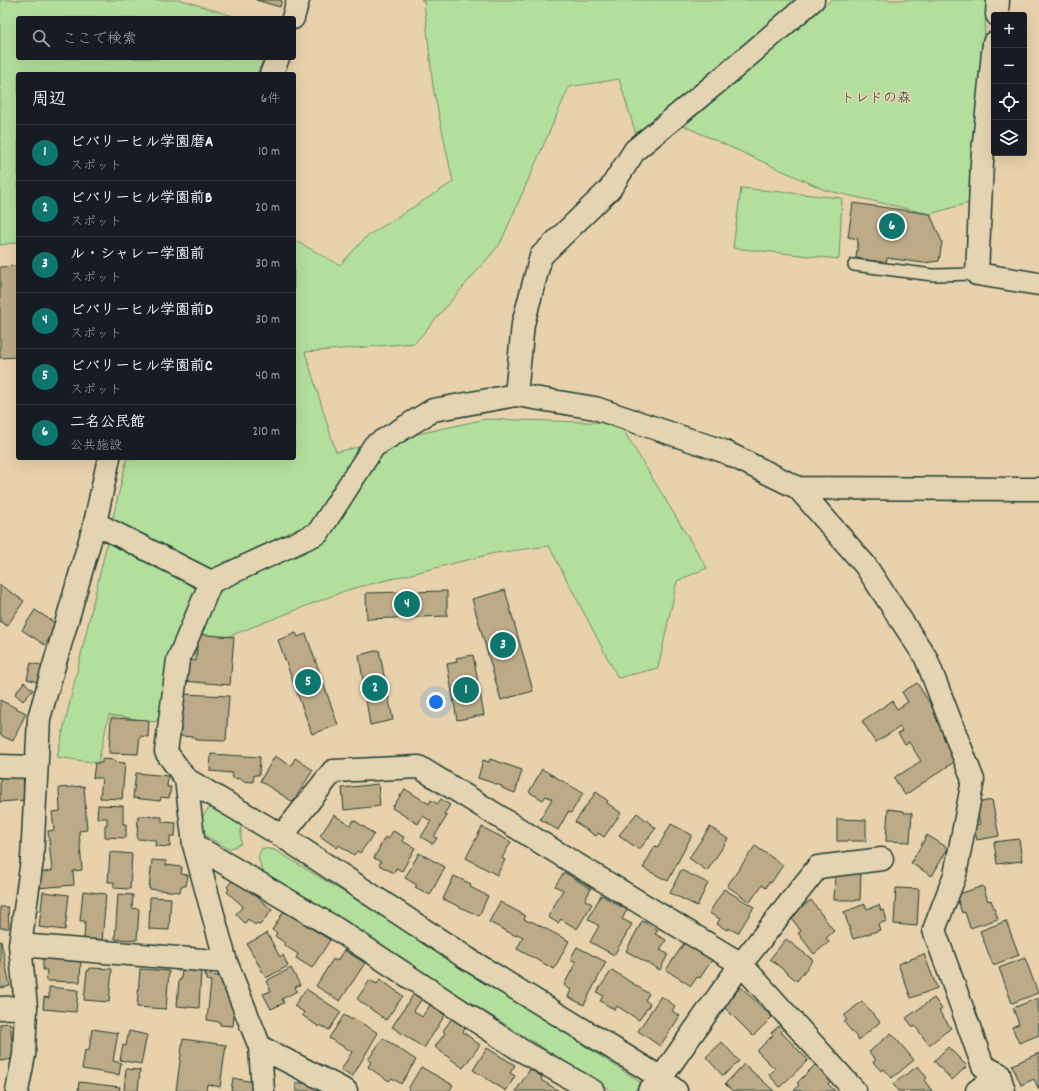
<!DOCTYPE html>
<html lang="ja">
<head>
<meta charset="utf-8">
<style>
	body { margin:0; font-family:Dekko,"Klee One",sans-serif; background:#20242c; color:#f1f3f6 }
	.controls { position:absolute; right:12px; top:12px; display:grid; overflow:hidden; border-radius:4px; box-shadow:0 4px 16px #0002 }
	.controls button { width:36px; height:36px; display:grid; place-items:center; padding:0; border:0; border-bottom:1px solid #363941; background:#171b24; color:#f1f3f6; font:20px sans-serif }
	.you { position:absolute; left:436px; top:702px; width:14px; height:14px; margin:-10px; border:3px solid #fff; border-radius:50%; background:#1a73e8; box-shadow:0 0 0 6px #1a73e833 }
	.badge { display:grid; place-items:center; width:26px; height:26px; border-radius:50%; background:#0f766e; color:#fff; font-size:13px; font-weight:700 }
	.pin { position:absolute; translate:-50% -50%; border:2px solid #fff; box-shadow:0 1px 4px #0006 }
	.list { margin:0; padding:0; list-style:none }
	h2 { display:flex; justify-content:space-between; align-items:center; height:52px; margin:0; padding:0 16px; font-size:17px }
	h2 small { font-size:13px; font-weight:400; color:#9ea1a6 }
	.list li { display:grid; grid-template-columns:26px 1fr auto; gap:12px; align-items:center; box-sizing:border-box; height:56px; padding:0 16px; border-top:1px solid #363941 }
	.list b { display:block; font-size:15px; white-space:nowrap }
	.list p { margin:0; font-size:13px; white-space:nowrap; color:#9ea1a6 }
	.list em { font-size:13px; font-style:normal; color:#9ea1a6 }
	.icon { flex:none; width:22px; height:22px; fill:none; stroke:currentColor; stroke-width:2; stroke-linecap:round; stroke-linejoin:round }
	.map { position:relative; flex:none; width:1039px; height:1091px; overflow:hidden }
	.search { position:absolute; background:#171b24; box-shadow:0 4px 16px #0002; left:16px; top:16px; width:280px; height:44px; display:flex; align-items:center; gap:10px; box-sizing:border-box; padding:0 14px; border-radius:4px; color:#9ea1a6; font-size:15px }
	.panel { position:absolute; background:#171b24; box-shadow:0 4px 16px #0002; left:16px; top:72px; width:280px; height:388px; border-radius:4px }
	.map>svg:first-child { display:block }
	.green { fill:#b3df9d; stroke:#698e68 }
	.building { fill:#bdab87; stroke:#1f3d34 }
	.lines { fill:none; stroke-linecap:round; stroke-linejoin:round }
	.service-casing { stroke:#1f3d34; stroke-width:14 }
	.minor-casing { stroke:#1f3d34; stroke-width:25 }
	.tertiary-casing { stroke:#1f3d34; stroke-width:25 }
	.service { stroke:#e5d4b1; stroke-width:11 }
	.minor { stroke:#e5d4b1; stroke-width:22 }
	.tertiary { stroke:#e5d4b1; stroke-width:22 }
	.labels { text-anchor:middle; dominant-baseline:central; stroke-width:3.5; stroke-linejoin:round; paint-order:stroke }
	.park-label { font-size:14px; fill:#264539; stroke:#e5d4b1 }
</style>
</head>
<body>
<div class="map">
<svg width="1039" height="1091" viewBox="0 0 1039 1091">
	<rect width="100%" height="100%" fill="#e8d2ac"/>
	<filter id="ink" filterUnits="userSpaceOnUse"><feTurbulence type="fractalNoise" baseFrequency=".025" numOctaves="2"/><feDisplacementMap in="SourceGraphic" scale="8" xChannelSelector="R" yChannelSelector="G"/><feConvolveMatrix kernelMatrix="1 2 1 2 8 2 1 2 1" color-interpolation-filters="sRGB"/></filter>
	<g filter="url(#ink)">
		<!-- green -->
		<path class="green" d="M0 0H182L239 18H18V58H264L257 74H18V242L0 245Z
			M421 0H797L637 138 619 79 569 87 500 244 415 343 305 352 336 452 486 419 619 423 707 568 677 581 658 668 618 678 549 546 495 553 347 590 199 648 156 722 109 715 98 763 57 757 127 458H294V240L340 265 366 237 453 182 433 87 424 1Z
			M831 0H987L972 202 930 214 825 190 684 126Z
			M741 188 842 198 839 259 733 248Z
			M217 806 241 825V844L229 849 202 834 200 821 208 809Z
			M262 848 275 850 448 956 640 1082 635 1091H612L263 873 258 857Z"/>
		<!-- building -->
		<path class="building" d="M256 0H282L280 7Z
			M853 203 930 214 942 242 939 261 923 263 887 258 886 263 856 258 858 239 848 237Z
			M18 266V357L0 358V267Z
			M0 585 24 601 7 626 0 621Z
			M505 590 533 691 501 700 472 599Z
			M447 591V616L367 619 366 593Z
			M35 610 58 625 45 645 22 630Z
			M296 633 298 637 306 634 338 725 312 734 278 640Z
			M194 634 234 637 230 685 183 681 187 660 196 661 197 646 193 645Z
			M379 650 393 720 370 725 359 655Z
			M473 655 484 715 457 720 447 664 457 662 456 658Z
			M31 663 45 666 41 683 27 679Z
			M24 682 33 690 23 701 15 694Z
			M917 683 963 756 905 795 894 778 899 774V775L921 761 909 742 905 744 898 734 902 731 900 727 876 742 862 721 892 701 897 709 908 702 902 692Z
			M181 694 229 696 226 741 195 740V737L179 736Z
			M0 700 26 713 13 741 0 735Z
			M111 718 149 720 148 737 140 736 138 754 109 753Z
			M211 754 260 757 259 775H254L253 782 242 781V779L232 778V773L210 771Z
			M275 756 291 766 295 758 313 770 293 802 260 781Z
			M102 759 115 760V762L125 763 122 799 100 798 102 778H93L95 763H102Z
			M490 759 522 770 515 793 502 788V786L478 778 483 760 489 762Z
			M542 769 583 793 571 813 568 812 558 830 540 819 552 799 546 796 543 800 529 792Z
			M23 773 25 800 0 802V774Z
			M136 773 168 776 167 787H171L169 798 161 797 160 801 133 798Z
			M378 784 380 806 344 810 342 788Z
			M84 786 87 830 79 831 82 870 73 871 74 885 37 888 35 873 52 871 48 831 54 830 52 812 60 811 59 788Z
			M405 789 429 804 431 800 437 804 441 799 450 805 444 814 447 816 434 837 437 838 433 844 421 837 431 821 423 816 418 824 392 808Z
			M596 792 608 801 607 803 621 813 604 837 598 833 596 836 575 822Z
			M992 800 999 836 977 840 974 825 980 824 976 803Z
			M98 805 123 806V824H126V838L105 837V825H107V818H97Z
			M888 809 904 811V813H912L910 842 886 841Z
			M637 813 656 828 639 850 619 835Z
			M334 815 350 825 354 820 374 834 360 853 357 851 354 855 339 845 337 848 320 836Z
			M138 816 162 817V822L176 823 175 836H170V847L155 846 156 840 137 839Z
			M837 819 866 820V841H837Z
			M671 824 692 835 668 881 643 868 655 846 658 847Z
			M482 827 511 842 502 858 505 860 497 875 466 858Z
			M710 827 728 839 707 871 689 858Z
			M393 831 404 837 402 841 415 848 402 871 396 868 394 873 379 865 381 862 374 858 385 837 388 839Z
			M927 835 948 848 932 876 911 863Z
			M1019 839 1022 861 997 864 994 842Z
			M755 846 783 865 771 883 769 882 766 888 762 885 750 902 727 886Z
			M110 852 132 854 130 889 114 888V882H108Z
			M419 853 445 867 430 895 415 887 417 885 405 878Z
			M152 860 166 861V865L182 867 181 874 188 875 186 886H181L180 892 149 889Z
			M681 870 708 883 697 906 670 893Z
			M564 872 591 889 585 900 592 904 577 929 561 919 558 923 548 917 563 890 555 886Z
			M835 872H861L860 900H834Z
			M454 876 471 884 470 887 488 896 479 916 443 899Z
			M235 877 272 910 260 925 257 923 255 925 248 919 245 923 236 914 243 906 227 892 229 889 227 887Z
			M983 886 988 901 991 900 998 919 970 928 965 912 962 913 956 895Z
			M896 888 919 889 917 926 894 924Z
			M724 889 754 907 738 933 728 928 727 930 717 924 720 919 709 913Z
			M83 891 106 894 102 942 84 940 85 921H80Z
			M43 892 69 895 65 930 39 927Z
			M118 894 133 895 132 908 139 909 137 940 115 939Z
			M601 895 627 910 622 919 632 924 614 955 590 942 599 926 588 919Z
			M150 897 171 898 169 930 149 929Z
			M811 900 834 931 826 938 829 942 814 954 798 933 801 931 790 916Z
			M500 902 526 916 524 919 530 922 531 921 569 941 554 969 517 949 523 937 517 934 516 936 489 922Z
			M865 904 867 909 879 905 881 911 884 910 887 921 878 924 880 930 853 939 844 912Z
			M0 907H8L9 928H0Z
			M284 911 330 940 312 968 296 958 298 954 284 945 285 943 275 936 277 933 272 930Z
			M642 921 658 930 655 934 666 940 660 950 668 954 660 970 626 951Z
			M1006 921 1019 955 993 965 980 931Z
			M267 933 280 957 283 955 288 966 266 978 247 944Z
			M786 939 813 960 797 981 770 959Z
			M0 941H1L10 986 0 988Z
			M685 942 712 960 700 978 697 977 691 986 666 970Z
			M577 947 606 962 584 1005 568 997 571 990 564 985 576 962 570 959Z
			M344 950 365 963 340 1001 316 986 333 959 337 961Z
			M924 954 937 988 911 998 898 964Z
			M43 956 70 957V960H81L80 982 46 981 47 970H43Z
			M1025 958 1038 993 1012 1003 999 968Z
			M89 968 112 969 109 1002 84 1000 87 971H89Z
			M182 968 201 969 199 1008 177 1006 179 980H181Z
			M206 968H210V975L227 977 232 985 230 1004 235 1005 233 1026 220 1025V1022L207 1020 211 981 207 980V976H205Z
			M291 968 300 985 295 987 297 991 282 999 284 1003 271 1009 263 994 271 991 266 981Z
			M140 969 169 971 166 1009 137 1007Z
			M612 970 649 994 645 1000 650 1004 639 1020 617 1006 615 1010 600 1001 603 996 597 992Z
			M380 979 403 996 386 1020 357 999 370 980 377 984Z
			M49 987 78 990 76 1012 43 1009 44 997 49 998Z
			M741 987 772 1017 753 1036 723 1006Z
			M306 989 341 1012 329 1030 320 1025 319 1027 302 1015 304 1012 294 1006Z
			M415 992 423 997 414 1011 422 1017 430 1005 445 1015 424 1048 392 1027Z
			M661 996 675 1006 672 1011 680 1016 660 1046 638 1031Z
			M934 998 942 1009 939 1011 951 1028 929 1045 915 1026 913 1027 906 1018Z
			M1038 998 1039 1035 1019 1043 1012 1027 1019 1024 1013 1008Z
			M862 1001 880 1022 859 1040 844 1022 847 1020 844 1016Z
			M344 1015 352 1020 353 1018 378 1033 352 1077 341 1070 352 1052 329 1038Z
			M452 1018 465 1028 463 1032 480 1045 463 1068 435 1047 445 1033 443 1031Z
			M10 1023 14 1059 0 1061V1024Z
			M780 1025 784 1029 781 1032 808 1060 780 1087 769 1075 775 1069 757 1051 773 1035 771 1033Z
			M92 1029 118 1033 113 1061 121 1063 119 1075 82 1069 85 1050 89 1051Z
			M129 1031 147 1035 141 1064 120 1060 123 1045 126 1046Z
			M891 1033 914 1060 892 1078 884 1069 881 1071 873 1062 876 1060 869 1052Z
			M383 1038 416 1060 401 1084 392 1078 389 1081 368 1067 371 1062 368 1060Z
			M183 1039 226 1045 220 1087 207 1084 206 1091H176Z
			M722 1042 739 1061 723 1076 706 1057Z
			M948 1047 967 1066 952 1080 934 1061Z
			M487 1048 515 1065 510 1073 515 1076 506 1091 473 1070Z
			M1039 1053V1090L1034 1079 1021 1085 1012 1065Z
			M817 1063 833 1079 828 1084 835 1091H794L799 1085 797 1083Z
			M744 1064 774 1091H733L725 1084Z
			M918 1066 927 1078 924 1080 932 1091H898L893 1084Z
			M421 1067 453 1085 449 1091H411L408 1089Z
			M126 1069 140 1070 138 1091H124Z
			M530 1069 542 1077 541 1080 559 1091H516Z
			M233 1078 253 1082 252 1091H231Z
			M79 1082 120 1087 119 1091H78Z
			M296 1083H318V1091H296Z"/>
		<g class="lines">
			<!-- service casing -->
			<g class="service-casing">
				<path id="service" d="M854 265 933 275 977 274"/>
			</g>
			<!-- minor casing -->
			<g class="minor-casing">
				<path id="minor" d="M997 15 998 0
					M994 43 982 162 977 274 1039 284
					M516 395 523 324 541 256 610 189 635 150 726 75 813 0
					M798 488 1039 489
					M95 523 211 582
					M0 766 36 767
					M186 779 194 845 226 962 260 1047 263 1091
					M282 836 333 771 419 767 548 847 741 964 855 1091
					M194 845 335 928 519 1049 593 1091
					M20 945 226 962
					M0 1008 26 1007
					M260 1047 346 1091
					M17 1091 24 1055 26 1007 20 945 32 860
					M649 1091 661 1078 741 964 818 867 882 859
					M676 1091 661 1078 468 959 282 836 186 779 166 752 178 660 211 582 318 533 374 446 433 410 516 395 595 408 723 451 798 488 865 565 926 658 973 780 955 875 934 930 983 1066 999 1074 1004 1091
					M977 1091 999 1074"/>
			</g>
			<!-- tertiary casing -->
			<g class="tertiary-casing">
				<path id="tertiary" d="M293 18 298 0
					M271 74 278 58
					M32 860 39 718 95 523 109 458"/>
			</g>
			<!-- service -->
			<use href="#service" class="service"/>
			<!-- minor -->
			<use href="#minor" class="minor"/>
			<!-- tertiary -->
			<use href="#tertiary" class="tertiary"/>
		</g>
	</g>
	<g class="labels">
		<!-- park labels -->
		<g class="park-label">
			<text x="876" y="99">トレドの森</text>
		</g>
	</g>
</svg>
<div class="controls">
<button>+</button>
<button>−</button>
<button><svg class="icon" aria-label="locate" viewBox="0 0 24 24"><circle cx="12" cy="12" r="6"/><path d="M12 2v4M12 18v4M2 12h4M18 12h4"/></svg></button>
<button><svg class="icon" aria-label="layers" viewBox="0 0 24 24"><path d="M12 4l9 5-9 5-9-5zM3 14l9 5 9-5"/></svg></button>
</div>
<div class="you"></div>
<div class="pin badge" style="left:466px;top:690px">1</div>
<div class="pin badge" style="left:375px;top:688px">2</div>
<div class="pin badge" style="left:503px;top:645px">3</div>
<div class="pin badge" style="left:407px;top:604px">4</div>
<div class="pin badge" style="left:308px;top:682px">5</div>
<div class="pin badge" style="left:892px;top:226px">6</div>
<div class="search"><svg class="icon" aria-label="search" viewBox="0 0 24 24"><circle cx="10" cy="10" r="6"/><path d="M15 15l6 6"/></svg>ここで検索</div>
<section class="panel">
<h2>周辺<small>6件</small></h2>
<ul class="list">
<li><span class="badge">1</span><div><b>ビバリーヒル学園磨A</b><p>スポット</p></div><em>10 m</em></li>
<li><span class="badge">2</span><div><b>ビバリーヒル学園前B</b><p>スポット</p></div><em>20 m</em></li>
<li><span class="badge">3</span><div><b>ル・シャレー学園前</b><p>スポット</p></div><em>30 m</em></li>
<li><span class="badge">4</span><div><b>ビバリーヒル学園前D</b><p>スポット</p></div><em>30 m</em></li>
<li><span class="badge">5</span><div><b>ビバリーヒル学園前C</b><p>スポット</p></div><em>40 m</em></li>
<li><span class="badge">6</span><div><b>二名公民館</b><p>公共施設</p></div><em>210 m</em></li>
</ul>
</section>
</div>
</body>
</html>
